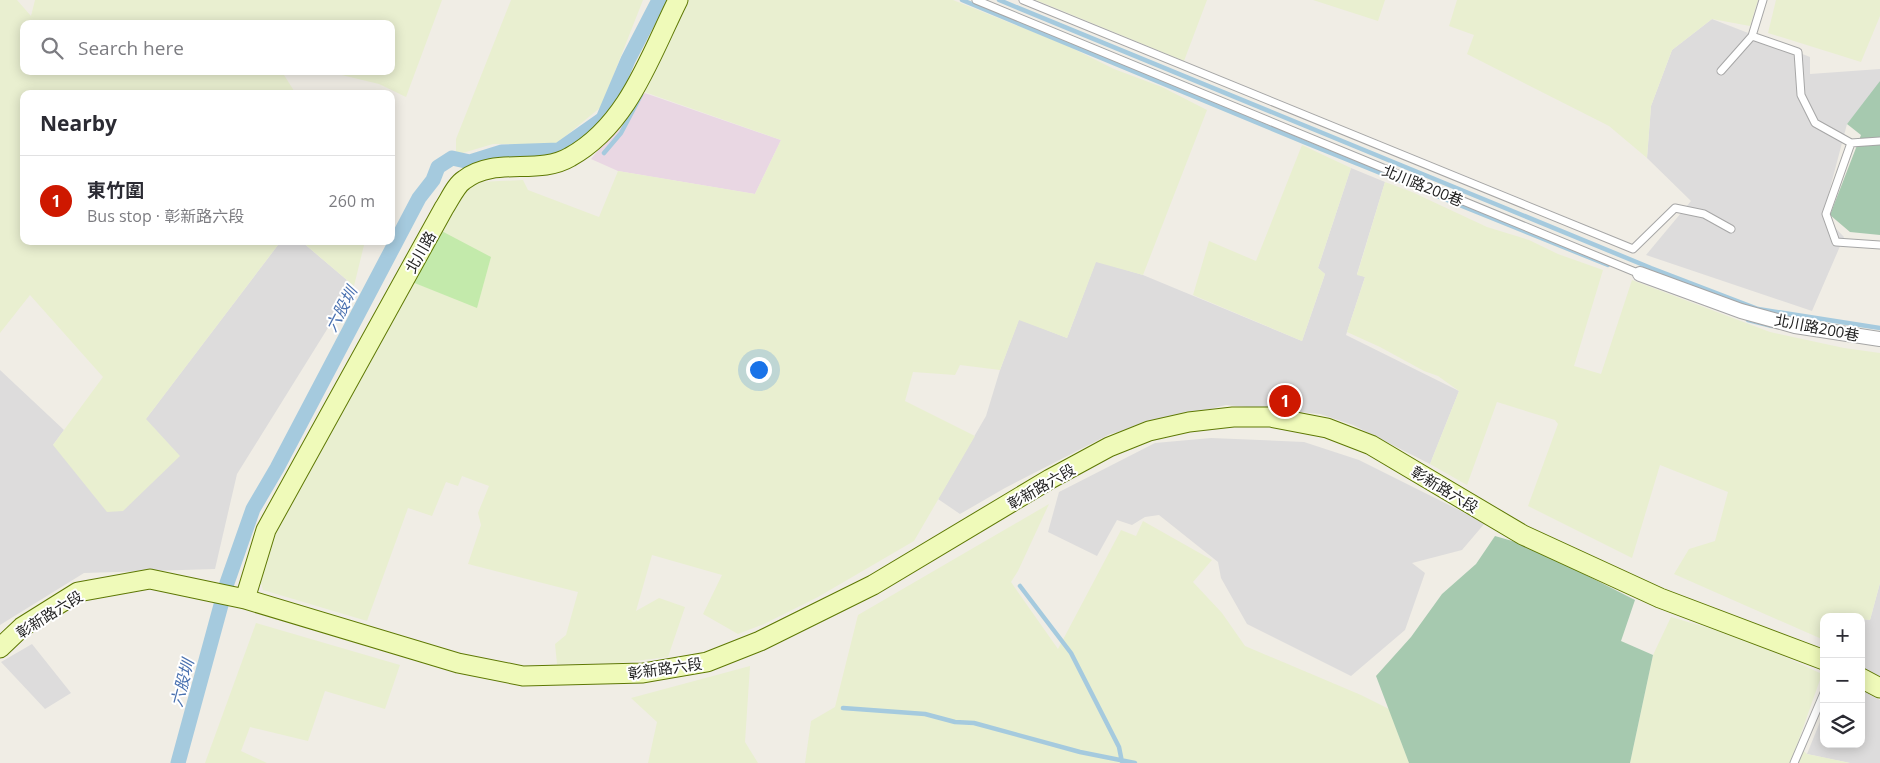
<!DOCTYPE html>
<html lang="en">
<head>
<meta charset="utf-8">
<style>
	body { margin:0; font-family:"Open Sans","Noto Sans TC",sans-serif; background:#f2f2f3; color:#2b2b33 }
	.controls { position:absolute; right:15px; bottom:15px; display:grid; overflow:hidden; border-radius:10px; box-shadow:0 2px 12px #0003 }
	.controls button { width:45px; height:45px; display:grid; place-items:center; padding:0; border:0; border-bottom:1px solid #e1e1e2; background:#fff; color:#2b2b33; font:25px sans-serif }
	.you { position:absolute; left:758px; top:369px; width:18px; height:18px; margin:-12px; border:4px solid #fff; border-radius:50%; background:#1a73e8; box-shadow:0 0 0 8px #1a73e833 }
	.badge { display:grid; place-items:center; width:32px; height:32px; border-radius:50%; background:#ce1800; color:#fff; font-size:16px; font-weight:700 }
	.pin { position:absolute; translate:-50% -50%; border:2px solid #fff; box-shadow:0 1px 5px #0006 }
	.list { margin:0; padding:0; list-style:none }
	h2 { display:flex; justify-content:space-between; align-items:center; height:65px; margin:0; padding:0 20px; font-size:21px }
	h2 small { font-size:16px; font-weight:400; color:#7c7c81 }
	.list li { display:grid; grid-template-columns:32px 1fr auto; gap:15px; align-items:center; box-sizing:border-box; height:90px; padding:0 20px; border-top:1px solid #e1e1e2 }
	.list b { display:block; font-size:19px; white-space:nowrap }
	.list p { margin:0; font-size:16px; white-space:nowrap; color:#7c7c81 }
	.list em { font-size:16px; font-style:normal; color:#7c7c81 }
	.icon { flex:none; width:28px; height:28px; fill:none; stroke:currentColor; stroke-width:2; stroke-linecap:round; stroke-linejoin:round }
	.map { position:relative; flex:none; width:1880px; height:763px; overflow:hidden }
	.search { position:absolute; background:#fff; box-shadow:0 2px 12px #0003; left:20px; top:20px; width:375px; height:55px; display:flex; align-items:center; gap:12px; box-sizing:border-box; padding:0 18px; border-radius:10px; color:#7c7c81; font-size:19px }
	.panel { position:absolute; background:#fff; box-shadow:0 2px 12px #0003; left:20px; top:90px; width:375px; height:155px; border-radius:10px }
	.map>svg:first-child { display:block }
	.residential { fill:#dddcdc }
	.industrial { fill:#e9d7e3 }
	.farmland { fill:#e9efd0 }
	.grass { fill:#c3eaab }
	.cemetery { fill:#a6c9af }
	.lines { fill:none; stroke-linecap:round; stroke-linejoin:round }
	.stream { stroke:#a5cade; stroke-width:4.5 }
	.canal { stroke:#a5cade; stroke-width:15 }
	.lane-casing { stroke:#a6a6a6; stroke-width:9 }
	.street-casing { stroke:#a6a6a6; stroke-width:16 }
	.secondary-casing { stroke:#5e7804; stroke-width:21 }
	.lane { stroke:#fff; stroke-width:7 }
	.street { stroke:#fff; stroke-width:14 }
	.secondary { stroke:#effab9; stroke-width:19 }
	.labels { text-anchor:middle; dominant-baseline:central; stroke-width:4; stroke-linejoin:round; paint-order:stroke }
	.street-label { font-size:15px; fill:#1f1f1f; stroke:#fff }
	.water-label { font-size:16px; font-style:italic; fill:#4a71b0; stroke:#fff }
</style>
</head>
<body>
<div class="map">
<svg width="1880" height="763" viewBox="0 0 1880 763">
	<rect width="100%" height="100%" fill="#f0ede5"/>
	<!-- residential -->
	<path class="residential" d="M1712 19 1810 57V74L1880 69V81L1876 88 1847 124 1823 215 1844 237 1812 311 1646 255 1691 201 1647 158 1651 106 1672 50Z
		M1351 168 1385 182 1357 274 1365 277 1346 335 1459 391 1430 464 1353 425 1320 414 1226 405 1110 434 1005 488 960 514 938 499 986 416 1000 370 1019 319 1067 338 1096 261 1143 275 1302 341 1325 274 1318 268Z
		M281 241H301L354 286 237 474 215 569 84 573 0 625V370L64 430 53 445 145 420Z
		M1211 438 1304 442 1359 460 1485 523 1462 550 1412 563 1425 573 1405 630 1351 676 1247 624 1221 578 1218 562 1159 515 1145 517 1132 525 1117 520 1097 556 1048 532 1059 492 1155 443Z
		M1880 583V677L1861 668V619L1870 620Z
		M32 644 71 693 45 709 1 662Z
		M1861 690 1880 700V763H1850L1807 754 1824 712V744H1861Z"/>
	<!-- industrial -->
	<path class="industrial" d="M636 90 781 140 755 194 618 171 591 159 621 122Z"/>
	<!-- farmland -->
	<path class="farmland" d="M0 0H17L31 16 35 0H442L406 97 379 84 325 71H391V24H24V71H275L284 75 296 94H24V241H281L146 419 180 456 123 511 107 512 53 445 103 377 30 295 0 333Z
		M511 0H643L601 107 556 144H493L456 155V139Z
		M677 0H953L1066 45 1114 69 1162 87 1207 110 1143 275 1096 262 1067 338 1019 320 1000 370 960 365 955 375 913 372 905 401 975 436 914 541 818 597 764 624 738 634 703 614 722 575 652 555 636 611 659 598 685 607 668 657 619 663 557 664 555 644 566 635 578 592 468 564 481 525 478 513 489 486 462 476 458 486 446 482 432 516 408 508 367 621 263 590 258 573 267 539 407 280 477 307 434 227 456 196 479 182 523 180 528 190 599 217 618 171 755 194 781 140 636 89Z
		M1036 0H1207L1184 61Z
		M1313 0H1385L1378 21Z
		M1457 0H1758L1750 26 1712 19 1672 50 1651 106 1647 158 1609 126 1467 54 1474 35 1449 26Z
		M1776 0H1880V16L1861 62 1768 33Z
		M1302 145 1351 168 1318 268 1325 274 1302 341 1193 295 1209 241 1256 261Z
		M1385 182 1412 192 1487 227 1529 240 1558 254 1603 270 1574 366 1601 374 1632 280 1770 332 1844 348 1880 353V583L1870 620 1861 619V617H1824V640L1674 574 1689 549 1715 541 1728 492 1660 465 1632 558 1528 506 1558 424 1555 420 1497 402 1467 485 1430 464 1459 391 1438 376 1424 371 1380 347 1347 332 1365 277 1357 275Z
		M301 241H365L354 286Z
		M1049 504 1018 571 1011 582 1058 649 1121 530 1136 536 1143 521 1212 560 1193 582 1222 613 1245 646 1361 695 1389 709 1409 763H805L811 721 835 707 858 615Z
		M1671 617 1746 639 1822 674 1797 745 1807 754 1850 763H1630L1653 655Z
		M256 623 400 665 385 709 325 691 308 741 250 727 241 751 267 763H205Z
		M750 666 745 742 758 763H648L657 722 631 698Z"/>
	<!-- grass -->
	<path class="grass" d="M434 227 491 257 477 308 407 280Z"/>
	<!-- cemetery -->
	<path class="cemetery" d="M1880 81V235L1850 232 1830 215 1861 135 1847 124Z
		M1495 536 1529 546 1635 600 1621 641 1653 655 1630 763H1409L1376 676 1411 637 1442 594 1476 564Z"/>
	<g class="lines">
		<!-- stream -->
		<path class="stream" d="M962 0 1306 143 1608 265
			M999 0 1651 268 1758 309 1880 328
			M604 153 621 133 641 95
			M1748 320 1772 326
			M1020 586 1071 653 1119 747 1122 762
			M843 708 925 714 955 722 974 723 1080 752 1135 763"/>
		<!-- canal -->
		<path class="canal" d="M178 763 227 583 253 509 277 468 419 198 433 180 438 167 452 158 470 162 502 152 559 150 603 119 628 60 659 0"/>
		<!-- lane casing -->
		<g class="lane-casing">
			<path id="lane" d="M976 0 1640 274
				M1023 0 1633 249 1675 208 1704 214 1731 229
				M1752 36 1798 52 1801 95 1815 123 1851 143 1826 214 1836 242 1880 245
				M1721 71 1752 36 1763 0
				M1851 143 1880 141
				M1794 763 1824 693"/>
		</g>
		<!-- street casing -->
		<g class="street-casing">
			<path id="street" d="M1640 274 1741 311 1795 326 1880 339"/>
		</g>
		<!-- secondary casing -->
		<g class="secondary-casing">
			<path id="secondary" d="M245 599 266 530 444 208C450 199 456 185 464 180 495 156 538 176 570 157 628 125 650 56 678 0
				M0 648 22 627 78 592 150 579 245 599 458 663 523 676 643 673 707 662 760 641 873 585 1050 479 1109 447 1149 431 1189 422 1233 417H1270L1327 428 1371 445 1523 535 1660 598 1824 660
				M1861 678 1880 688"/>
		</g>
		<!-- lane -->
		<use href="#lane" class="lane"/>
		<!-- street -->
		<use href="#street" class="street"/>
		<!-- secondary -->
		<use href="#secondary" class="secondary"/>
	</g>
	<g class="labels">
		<!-- street labels -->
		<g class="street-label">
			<text transform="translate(1423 185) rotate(22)">北川路200巷</text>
			<text transform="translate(420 252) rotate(-61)">北川路</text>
			<text transform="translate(1817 327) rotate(11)">北川路200巷</text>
			<text transform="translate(1041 486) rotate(-30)">彰新路六段</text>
			<text transform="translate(1445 489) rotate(31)">彰新路六段</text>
			<text transform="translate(49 614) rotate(-32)">彰新路六段</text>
			<text transform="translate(665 668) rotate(-8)">彰新路六段</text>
		</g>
		<!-- water labels -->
		<g class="water-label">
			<text transform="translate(341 309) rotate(-62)">六股圳</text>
			<text transform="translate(182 683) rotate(-75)">六股圳</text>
		</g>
	</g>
</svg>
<div class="controls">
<button>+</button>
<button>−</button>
<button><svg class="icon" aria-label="layers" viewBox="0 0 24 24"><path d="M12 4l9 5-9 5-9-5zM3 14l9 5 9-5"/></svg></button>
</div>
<div class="you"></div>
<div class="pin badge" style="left:1285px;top:401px">1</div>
<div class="search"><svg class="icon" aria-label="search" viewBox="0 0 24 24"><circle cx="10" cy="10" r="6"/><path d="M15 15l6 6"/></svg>Search here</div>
<section class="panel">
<h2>Nearby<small></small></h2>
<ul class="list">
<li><span class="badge">1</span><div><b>東竹圍</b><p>Bus stop · 彰新路六段</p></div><em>260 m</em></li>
</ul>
</section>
</div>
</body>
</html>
